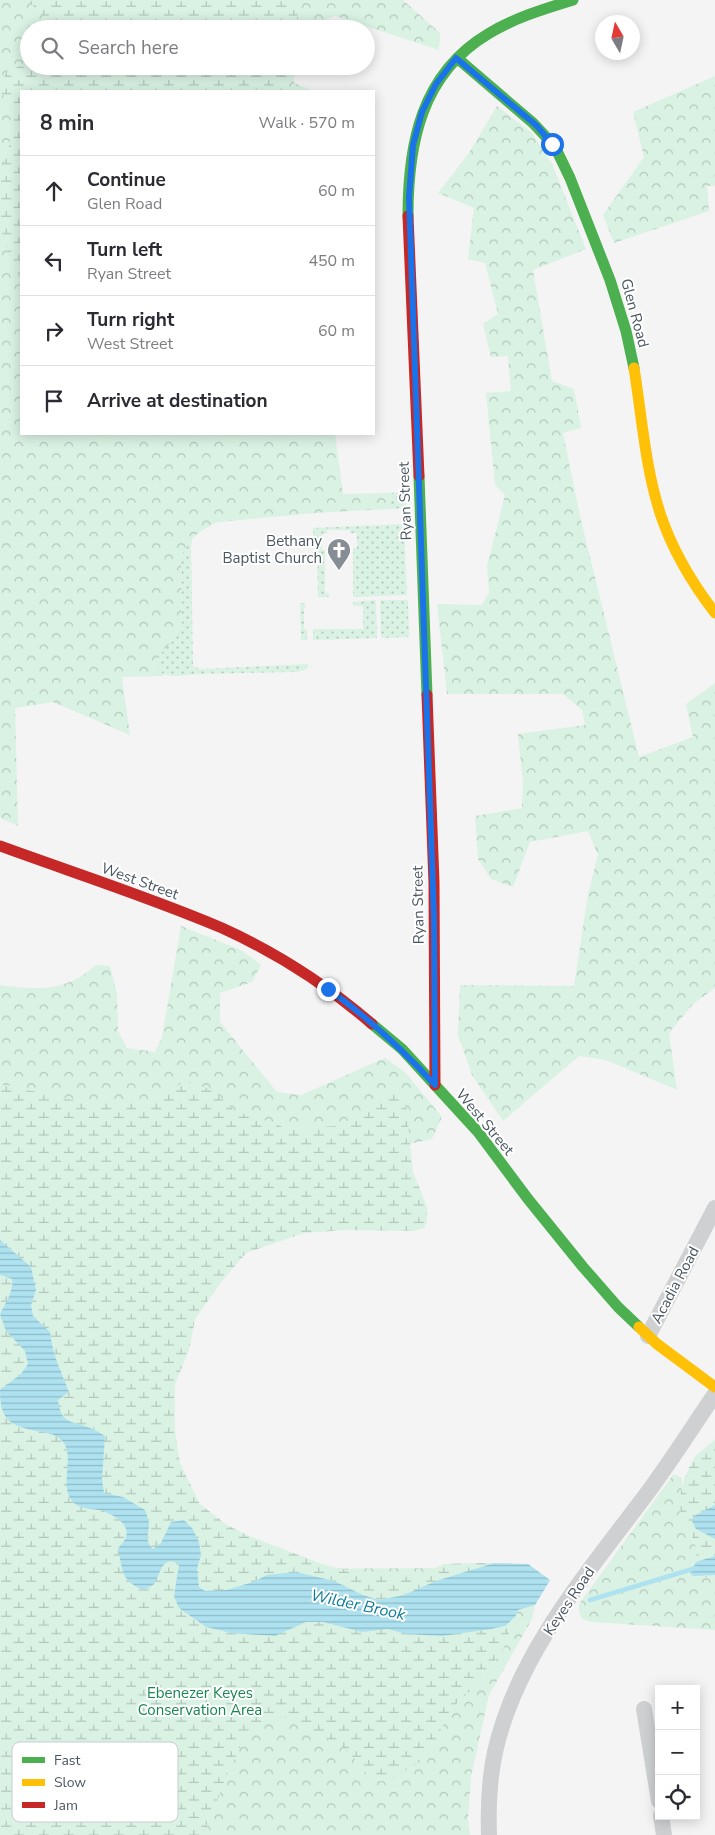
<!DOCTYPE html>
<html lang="en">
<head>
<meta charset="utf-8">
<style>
	body { margin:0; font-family:"Nunito Sans",sans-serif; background:#f7f7f7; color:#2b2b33 }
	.controls { position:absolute; right:15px; bottom:15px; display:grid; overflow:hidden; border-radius:0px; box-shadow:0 2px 12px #0003 }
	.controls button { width:45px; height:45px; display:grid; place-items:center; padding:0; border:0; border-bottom:1px solid #e1e1e2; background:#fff; color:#2b2b33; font:25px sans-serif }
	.compass { position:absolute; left:595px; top:15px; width:45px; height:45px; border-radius:50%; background:#fff; box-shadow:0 2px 12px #0003; rotate:351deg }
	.stop { position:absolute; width:15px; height:15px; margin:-11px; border:4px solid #1a73e8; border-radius:50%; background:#fff }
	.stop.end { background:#1a73e8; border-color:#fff; box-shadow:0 1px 5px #0008 }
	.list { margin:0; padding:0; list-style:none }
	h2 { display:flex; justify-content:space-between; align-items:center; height:65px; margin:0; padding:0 20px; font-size:21px }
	h2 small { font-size:16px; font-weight:400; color:#7c7c81 }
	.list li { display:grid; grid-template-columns:32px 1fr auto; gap:15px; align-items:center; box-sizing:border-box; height:70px; padding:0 20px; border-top:1px solid #e1e1e2 }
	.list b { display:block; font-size:19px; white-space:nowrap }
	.list p { margin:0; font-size:16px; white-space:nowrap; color:#7c7c81 }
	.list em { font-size:16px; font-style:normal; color:#7c7c81 }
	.icon { flex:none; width:28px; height:28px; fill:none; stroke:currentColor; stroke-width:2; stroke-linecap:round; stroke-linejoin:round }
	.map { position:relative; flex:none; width:715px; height:1835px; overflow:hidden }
	.search { position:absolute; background:#fff; box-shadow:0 2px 12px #0003; left:20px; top:20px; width:355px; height:55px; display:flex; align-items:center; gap:12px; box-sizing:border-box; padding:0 18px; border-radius:28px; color:#7c7c81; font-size:19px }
	.panel { position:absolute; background:#fff; box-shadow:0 2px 12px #0003; left:20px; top:90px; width:355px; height:345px; border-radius:0px }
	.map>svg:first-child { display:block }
	.grass { fill:url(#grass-dots) }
	.forest { fill:url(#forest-crowns) }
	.wetland { fill:url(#wetland-marsh) }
	.water { fill:url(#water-rules) }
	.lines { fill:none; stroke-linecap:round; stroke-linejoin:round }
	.stream { stroke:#aee2f0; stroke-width:4.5 }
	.street { stroke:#ced0d2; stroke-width:16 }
	.fast { stroke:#4caf50; stroke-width:11 }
	.slow { stroke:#ffc107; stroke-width:11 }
	.jam { stroke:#c62828; stroke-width:11 }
	.route { stroke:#1a73e8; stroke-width:6 }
	.labels { text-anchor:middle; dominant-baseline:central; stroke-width:4; stroke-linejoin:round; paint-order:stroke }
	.street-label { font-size:15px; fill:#4a5661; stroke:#fff }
	.poi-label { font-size:15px; fill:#4a5661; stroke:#fff; text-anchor:end }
	.park-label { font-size:15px; fill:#17864f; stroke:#fff }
	.water-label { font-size:16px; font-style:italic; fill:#0c7c9b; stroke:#fff }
	.key { fill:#fff; stroke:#c9ccd0; stroke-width:1 }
	.key-label { font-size:14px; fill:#4a5661 }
</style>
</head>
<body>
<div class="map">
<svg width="715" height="1835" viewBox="0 0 715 1835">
	<defs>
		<pattern id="grass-dots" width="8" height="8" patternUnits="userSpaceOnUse" patternTransform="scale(1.25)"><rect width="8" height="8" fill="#d9f2e3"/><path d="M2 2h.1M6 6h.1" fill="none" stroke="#b2c7bb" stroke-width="1.8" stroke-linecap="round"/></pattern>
		<pattern id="forest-crowns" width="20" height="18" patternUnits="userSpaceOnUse" patternTransform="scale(1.25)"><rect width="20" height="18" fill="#d9f2e3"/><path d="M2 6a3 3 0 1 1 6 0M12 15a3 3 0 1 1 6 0" fill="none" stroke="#b2c7bb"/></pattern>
		<pattern id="wetland-marsh" width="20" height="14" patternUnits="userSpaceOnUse" patternTransform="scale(1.25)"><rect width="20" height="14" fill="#d9f2e3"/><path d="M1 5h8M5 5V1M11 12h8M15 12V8" fill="none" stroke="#b2c7bb"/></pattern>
		<pattern id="water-rules" width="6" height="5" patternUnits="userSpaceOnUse" patternTransform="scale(1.25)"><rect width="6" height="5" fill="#aee2f0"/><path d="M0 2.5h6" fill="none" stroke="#90bac6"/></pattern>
	</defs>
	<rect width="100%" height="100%" fill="#f4f4f4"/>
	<!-- grass -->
	<path class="grass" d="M407 492 406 508 390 509 389 493Z
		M404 524 407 595 353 597V548H357V533H350V530H327V533L322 534V537L313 538V528Z
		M192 538 191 545 193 666 200 669 309 664 305 670 297 672 196 674C177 677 144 681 163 650 168 642 176 636 182 629L181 558 186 544Z
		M317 542H322V550H325V593H329V597H318Z
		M376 600 377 638 313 640V629H363V606H353V602Z
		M380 600H408L409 637 381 638Z
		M300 603H305V608H304V629H307V640H301Z"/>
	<!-- forest -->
	<path class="forest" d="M0 0H403L440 33 439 50 335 16 312 25 310 29H29V66H294V83L314 91H21V434H335L343 494 389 493 390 509 313 513 230 521 215 523 201 531 186 544 181 558 182 629C175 643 144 659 165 676L122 677 130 735 53 702 15 708 18 826 0 818Z
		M715 76V186H707L709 211 614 243 603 215 644 157 633 112Z
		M497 106 532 133 552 164 586 249 533 270 552 381 574 389 581 428 563 433 580 516 639 757 693 737 686 704 715 683V988L693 1004 669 1033 677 1090 606 1060 579 1056 503 1121 472 1075 458 1035 460 985 574 986 588 894 598 855 588 831 530 842 513 887 491 879 478 859 475 816 522 808 523 783 518 734 585 725 582 710 563 694H447L437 604 482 605 489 592 487 566 505 495 495 485 486 393 511 391 508 356 491 357 483 324 498 314 485 263 468 259 474 208 438 193 467 156Z
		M181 926 241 950 261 965 252 982 220 993V1022L277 1092 301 1095 385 1058 405 1072 442 1117 432 1139 337 1160 192 1101 138 1103H86L6 1085 0 1086V985C38 990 66 992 96 965L110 966 117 994 118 1031 127 1048 155 1052 162 1037Z
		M673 1475H677L682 1478C683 1486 679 1494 681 1502 682 1510 684 1521 688 1529 697 1549 702 1551 690 1573L693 1576 711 1578 715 1584V1630L593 1622 582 1619 579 1612V1604Z
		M457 1568 481 1681 503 1649 518 1610 535 1605 532 1619 489 1695 471 1777 468 1819 470 1835H0V1570Z"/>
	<!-- wetland -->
	<path class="wetland" d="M28 0H298L299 9 294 29H54Z
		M29 62V66H286L287 91H21V280C12 261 3 243 0 222 0 209 0 192 0 179 5 151 26 116 0 92V90L6 72Z
		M185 1081 212 1090 235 1111 279 1125 284 1128 339 1126 368 1108 385 1092 405 1095 413 1172 427 1207V1222L424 1228 414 1231 346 1230 304 1233 246 1253 222 1281 195 1319 189 1350 175 1384V1431L180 1463 200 1504 227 1525 249 1536 325 1565 374 1576 413 1577 444 1564 479 1563 528 1564 550 1580 535 1605 518 1610 503 1649 481 1681 455 1705 424 1759 389 1781H373L345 1748 283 1716 250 1727 228 1772 210 1820 199 1835H0V1086L6 1085 86 1103H149Z
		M715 1439V1584L711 1578 693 1576 690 1573C707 1541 687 1539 681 1512 677 1496 685 1474 693 1460 696 1453 709 1446 715 1439Z"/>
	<!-- water -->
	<path class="water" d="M0 1240 31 1267 36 1290 31 1305 33 1316 50 1332C52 1353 61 1372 69 1392L58 1400C61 1425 71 1420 90 1428 95 1430 100 1433 105 1436L102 1479 104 1493 123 1497 145 1510C147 1515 149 1521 149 1526 148 1536 145 1541 153 1549L161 1543 171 1522 184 1520 192 1528 199 1542 201 1555 197 1569 199 1587 205 1591 227 1590 253 1582 267 1575 296 1572 334 1581 363 1595 379 1600 404 1595 436 1581 494 1563 528 1564 550 1580 535 1605 518 1610 515 1617 505 1626 491 1629 442 1636 406 1634 388 1629 362 1632 323 1622H306L275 1636 231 1633 206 1627 179 1608 174 1596 179 1564C161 1554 161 1575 154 1584 151 1587 147 1588 143 1590 120 1580 123 1570 118 1549 120 1545 125 1541 126 1537 130 1523 113 1515 103 1511 93 1508 82 1510 74 1503 56 1486 79 1452 59 1438 54 1434 47 1433 41 1432 12 1426 0 1423 0 1390L21 1374 28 1364 25 1351 6 1331 0 1314C5 1304 14 1291 12 1279L0 1275Z
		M715 1505V1539L696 1529 692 1521 694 1516Z
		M715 1556V1575L693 1576 690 1573 696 1562Z"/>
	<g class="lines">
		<!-- stream -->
		<path class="stream" d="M590 1600 696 1568"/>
		<!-- street -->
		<path class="street" d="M648 1336 715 1208
			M644 1709 659 1801
			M661 1816 664 1835
			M489 1835C488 1807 489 1780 495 1752 516 1657 585 1576 642 1500 668 1466 691 1429 715 1394"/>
		<!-- fast -->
		<path class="fast" d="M457 58 533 123 547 138 557 151 570 178 610 280 626 331 634 368
			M408 216C408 144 421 74 488 34 514 18 544 9 573 0
			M419 476 427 695
			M372 1024 402 1049 478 1132 528 1199 583 1267 618 1307 639 1327"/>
		<!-- slow -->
		<path class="slow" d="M634 368C642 417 645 468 661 516 673 551 692 583 715 613
			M639 1327 657 1344 715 1387"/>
		<!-- jam -->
		<path class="jam" d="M408 216 419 476
			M427 695 434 883 435 1085
			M0 846C74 873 149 897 222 928 275 952 328 986 372 1024"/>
	</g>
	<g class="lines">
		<!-- route -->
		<path class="route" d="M328 989C369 1018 401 1048 435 1085L434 918 409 197 413 145 422 112 436 84 456 58 537 126 552 144"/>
	</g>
	<!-- icons -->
	<defs>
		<g id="church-pin" transform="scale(1.25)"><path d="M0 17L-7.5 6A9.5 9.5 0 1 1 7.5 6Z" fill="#868d94" stroke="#fff"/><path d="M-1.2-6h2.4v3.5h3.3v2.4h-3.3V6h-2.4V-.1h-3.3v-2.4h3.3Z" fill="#fff"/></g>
	</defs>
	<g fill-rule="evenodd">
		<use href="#church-pin" x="339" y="550"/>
	</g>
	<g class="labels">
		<!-- street labels -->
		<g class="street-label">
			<text transform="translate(635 313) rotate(75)">Glen Road</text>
			<text transform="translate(405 501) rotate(-92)">Ryan Street</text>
			<text transform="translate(140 881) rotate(20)">West Street</text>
			<text transform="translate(418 905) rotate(-91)">Ryan Street</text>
			<text transform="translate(485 1122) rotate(50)">West Street</text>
			<text transform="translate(675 1285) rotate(-62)">Acadia Road</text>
			<text transform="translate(569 1601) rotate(-56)">Keyes Road</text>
		</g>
		<!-- poi labels -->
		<g class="poi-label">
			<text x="322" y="541">Bethany<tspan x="322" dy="17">Baptist Church</tspan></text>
		</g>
		<!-- park labels -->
		<g class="park-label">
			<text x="200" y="1693">Ebenezer Keyes<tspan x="200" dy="17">Conservation Area</tspan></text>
		</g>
		<!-- water labels -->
		<g class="water-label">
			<text transform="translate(358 1605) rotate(12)">Wilder Brook</text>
		</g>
	</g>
	<!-- legend -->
	<rect x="12" y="1742" width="166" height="80" rx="8" class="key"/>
	<rect x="22" y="1757" width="23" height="6" fill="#4caf50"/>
	<rect x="22" y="1779" width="23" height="7" fill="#ffc107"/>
	<rect x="22" y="1802" width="23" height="6" fill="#c62828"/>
	<g class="key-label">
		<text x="54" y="1765">Fast</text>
		<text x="54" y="1787">Slow</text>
		<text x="54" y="1810">Jam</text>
	</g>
</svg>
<div class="controls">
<button>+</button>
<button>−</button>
<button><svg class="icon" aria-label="locate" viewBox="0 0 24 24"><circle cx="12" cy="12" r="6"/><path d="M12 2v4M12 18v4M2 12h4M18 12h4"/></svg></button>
</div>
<svg class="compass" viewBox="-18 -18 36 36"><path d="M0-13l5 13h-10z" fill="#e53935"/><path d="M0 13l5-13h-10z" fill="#7c7c81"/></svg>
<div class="stop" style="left:552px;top:144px"></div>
<div class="stop end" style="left:328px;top:989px"></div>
<div class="search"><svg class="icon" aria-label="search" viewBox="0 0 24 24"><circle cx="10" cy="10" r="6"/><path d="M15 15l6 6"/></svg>Search here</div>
<section class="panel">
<h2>8 min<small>Walk · 570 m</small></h2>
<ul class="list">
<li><svg class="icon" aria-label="ahead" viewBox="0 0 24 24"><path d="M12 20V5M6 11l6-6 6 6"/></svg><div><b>Continue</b><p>Glen Road</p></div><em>60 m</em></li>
<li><svg class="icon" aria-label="left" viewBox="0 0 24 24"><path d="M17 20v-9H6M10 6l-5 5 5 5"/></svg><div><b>Turn left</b><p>Ryan Street</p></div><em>450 m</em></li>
<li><svg class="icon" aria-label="right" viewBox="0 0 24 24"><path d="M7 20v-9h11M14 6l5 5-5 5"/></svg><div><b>Turn right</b><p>West Street</p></div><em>60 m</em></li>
<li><svg class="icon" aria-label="arrive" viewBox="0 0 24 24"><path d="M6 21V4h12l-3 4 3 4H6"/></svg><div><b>Arrive at destination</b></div></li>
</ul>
</section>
</div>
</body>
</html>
